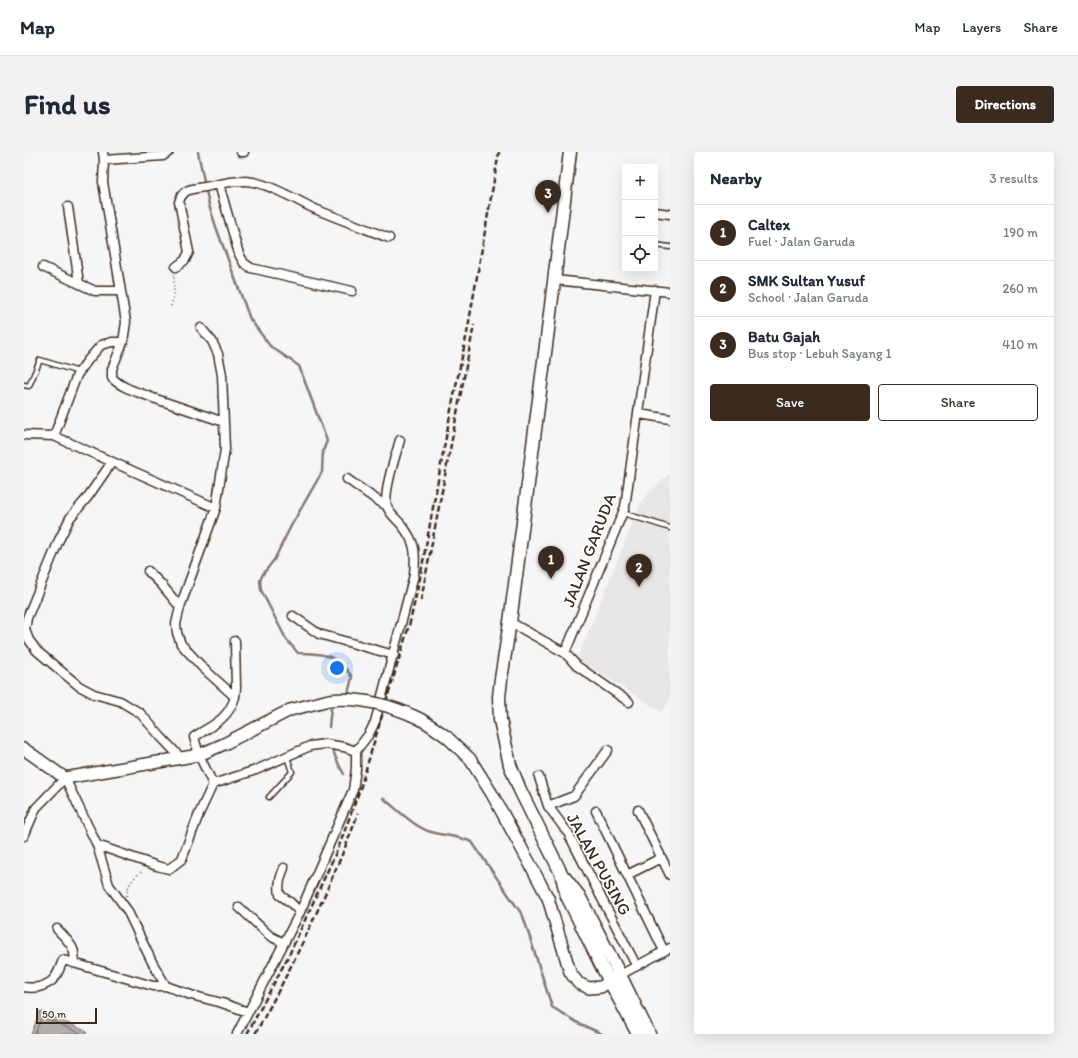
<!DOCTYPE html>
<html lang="en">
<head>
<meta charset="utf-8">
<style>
	body { margin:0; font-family:Itim,sans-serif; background:#f2f2f3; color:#1f2937 }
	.controls { position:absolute; right:12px; top:12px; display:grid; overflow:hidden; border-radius:4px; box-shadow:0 4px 16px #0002 }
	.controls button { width:36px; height:36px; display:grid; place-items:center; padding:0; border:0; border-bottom:1px solid #e0e1e3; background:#fff; color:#1f2937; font:20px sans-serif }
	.scale { position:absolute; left:12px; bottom:10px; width:61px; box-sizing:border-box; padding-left:4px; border:2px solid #3b2a1e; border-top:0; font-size:11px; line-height:14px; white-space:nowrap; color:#3b2a1e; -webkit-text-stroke:3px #fff; paint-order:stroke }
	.you { position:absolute; left:313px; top:516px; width:14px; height:14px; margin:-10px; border:3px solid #fff; border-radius:50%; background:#1a73e8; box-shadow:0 0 0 6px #1a73e833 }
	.badge { display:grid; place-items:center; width:26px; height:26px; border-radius:50%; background:#3b2a1e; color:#fff; font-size:13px; font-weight:700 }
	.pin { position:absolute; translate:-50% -33px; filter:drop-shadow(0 1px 2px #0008) }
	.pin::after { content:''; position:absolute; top:21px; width:14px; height:12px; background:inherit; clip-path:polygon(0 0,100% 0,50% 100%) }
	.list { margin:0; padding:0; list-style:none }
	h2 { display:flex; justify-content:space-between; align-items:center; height:52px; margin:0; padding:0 16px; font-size:17px }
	h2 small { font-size:13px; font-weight:400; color:#747a83 }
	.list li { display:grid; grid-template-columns:26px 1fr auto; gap:12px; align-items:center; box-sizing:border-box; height:56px; padding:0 16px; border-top:1px solid #e0e1e3 }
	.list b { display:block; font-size:15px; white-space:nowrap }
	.list p { margin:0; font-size:13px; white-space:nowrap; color:#747a83 }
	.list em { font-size:13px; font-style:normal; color:#747a83 }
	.actions { display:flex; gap:8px; padding:12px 16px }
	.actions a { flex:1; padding:9px 0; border:1px solid #3b2a1e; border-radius:4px; text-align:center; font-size:14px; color:#3b2a1e }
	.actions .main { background:#3b2a1e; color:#fff }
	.icon { flex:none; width:22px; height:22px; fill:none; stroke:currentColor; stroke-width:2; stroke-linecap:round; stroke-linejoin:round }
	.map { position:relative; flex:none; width:646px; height:882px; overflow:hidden; border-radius:4px }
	header { display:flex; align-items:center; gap:24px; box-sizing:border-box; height:56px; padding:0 20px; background:#fff; border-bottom:1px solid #e0e1e3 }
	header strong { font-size:19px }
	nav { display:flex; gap:22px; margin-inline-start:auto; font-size:14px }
	.intro { display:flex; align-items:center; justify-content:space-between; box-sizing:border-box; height:96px; padding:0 24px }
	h1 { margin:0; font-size:28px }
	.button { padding:10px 18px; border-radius:4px; background:#3b2a1e; color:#fff; font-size:14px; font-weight:700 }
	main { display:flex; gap:24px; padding:0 24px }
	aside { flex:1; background:#fff; border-radius:4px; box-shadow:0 4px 16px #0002 }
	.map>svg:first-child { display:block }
	.built { fill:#e9e7e6 }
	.water { fill:#b4aeaa; stroke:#847972 }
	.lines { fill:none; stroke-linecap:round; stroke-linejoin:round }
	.shore { stroke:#6b5f56; stroke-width:1 }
	.stream { stroke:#847972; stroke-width:2.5 }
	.service-casing { stroke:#3b2a1e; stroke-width:7 }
	.minor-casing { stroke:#3b2a1e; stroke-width:11 }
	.tertiary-casing { stroke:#3b2a1e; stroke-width:14 }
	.secondary-casing { stroke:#3b2a1e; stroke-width:15 }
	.path { stroke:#3b2a1e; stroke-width:1.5; stroke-dasharray:1 3; stroke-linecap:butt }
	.service { stroke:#fff; stroke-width:4 }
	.minor { stroke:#fff; stroke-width:8 }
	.tertiary { stroke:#fff; stroke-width:11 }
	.secondary { stroke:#fff; stroke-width:12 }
	.rail { stroke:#3b2a1e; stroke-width:2.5; stroke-dasharray:6 3; stroke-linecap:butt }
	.tertiary-bridge-casing { stroke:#3b2a1e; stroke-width:14; stroke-linecap:butt }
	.tertiary-bridge { stroke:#fff; stroke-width:11 }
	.labels { text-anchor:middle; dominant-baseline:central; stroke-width:3.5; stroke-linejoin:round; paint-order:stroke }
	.street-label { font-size:17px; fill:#3b2a1e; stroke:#fff }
</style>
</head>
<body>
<header>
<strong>Map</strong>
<nav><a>Map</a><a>Layers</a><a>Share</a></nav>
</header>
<div class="intro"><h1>Find us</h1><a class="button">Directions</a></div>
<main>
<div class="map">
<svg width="646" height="882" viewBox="0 0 646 882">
	<rect width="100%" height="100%" fill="#f7f6f6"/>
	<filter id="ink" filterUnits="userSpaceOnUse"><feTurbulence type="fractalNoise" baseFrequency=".025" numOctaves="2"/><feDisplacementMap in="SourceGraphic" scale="8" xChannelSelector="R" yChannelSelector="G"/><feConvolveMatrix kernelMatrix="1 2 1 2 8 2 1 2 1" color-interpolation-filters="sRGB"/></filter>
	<g filter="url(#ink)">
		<!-- built -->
		<path class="built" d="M646 321V548L638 560 553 507 618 348Z"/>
		<!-- water -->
		<path class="water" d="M16 859 62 879 63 882H7Z"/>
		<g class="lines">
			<!-- shore -->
			<path class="shore" d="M11 882 17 866 19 865 58 882"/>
			<!-- stream -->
			<path class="stream" d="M174 0 185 53 192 75 226 167 246 194 275 214 303 289 299 299 298 320 267 374 250 408 239 422 236 428 237 438 262 487 274 501C301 501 313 503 328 525L324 542 322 544
				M305 575 307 556 311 552
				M309 599 315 613 320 622
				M359 646C372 656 390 675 407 680 421 684 435 684 448 690L499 764 528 855 554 871 578 882"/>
			<!-- service casing -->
			<g class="service-casing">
				<path id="service" d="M631 93 646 95
					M0 233 5 234 16 208 55 220
					M599 361 646 376
					M245 645 268 620 263 605"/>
			</g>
			<!-- minor casing -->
			<g class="minor-casing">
				<path id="minor" d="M79 0 80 8 79 30 102 170 99 190 88 217V226C99 237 115 240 129 246 153 254 176 262 200 270
					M217 0H220
					M80 8 139 4 145 0
					M195 32 215 102 220 111 227 116 328 139
					M44 55 55 131
					M631 60 646 62
					M19 115 71 139H97
					M152 115 161 108 165 100 155 50C159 36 168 37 181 35 194 32 207 29 220 29 241 29 272 48 291 57 315 67 340 76 365 86
					M531 128 646 140
					M177 176 188 189 194 202 198 223 201 297 192 356 156 455 152 472 153 481 157 492 179 516 211 545C204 568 188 573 170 585L175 603 189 632 232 618 286 594 301 592 320 595 332 599V617L329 638 276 760 213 882
					M615 262 646 267
					M0 283 30 284 192 356
					M30 284 53 223 64 208 77 193 88 190H99
					M88 310 63 346 46 366 35 388 3 466 1 478 5 488 13 499 55 534 70 542 96 549 116 561 137 585 157 606
					M323 327 350 346 363 354
					M124 419 137 432 156 455
					M269 464 295 482 370 503
					M486 470 541 501 553 514 605 550
					M211 489 212 536 211 545
					M541 501 601 355 631 138
					M332 599 345 582 351 570 390 423C392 399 392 390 376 371 371 366 365 361 363 354 359 339 372 303 376 288
					M515 625 524 654 544 681 612 813
					M524 654 550 644 584 598
					M614 658 646 723
					M572 659 640 799
					M0 684 12 656 41 626 73 693 85 733 103 758 128 810 142 834
					M73 693 133 714 145 717 158 707 175 662 189 632
					M260 716C256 726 254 733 256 743L266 750 276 760
					M603 723 637 706
					M215 755 246 784 260 791
					M33 777C41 786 55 797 49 811
					M596 823 646 796
					M0 835C6 836 9 836 15 835 32 830 33 823 39 808L129 834H142L167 843 198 851 224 860"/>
			</g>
			<!-- tertiary casing -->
			<g class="tertiary-casing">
				<path id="tertiary" d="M423 585 446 607 468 642 505 710 524 746 546 820 554 831 565 836 577 835 592 825
					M0 597 41 626 175 603 200 592 266 558 305 548"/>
			</g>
			<!-- secondary casing -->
			<g class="secondary-casing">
				<path id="secondary" d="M546 0 524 178 486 470 477 527 475 545 476 568 486 613 496 638 537 721 543 744 578 815 614 882
					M540 725 555 744 596 823 625 882"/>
			</g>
			<!-- path -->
			<path class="path" d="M147 154 150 143V122
				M103 744C103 732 110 725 119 719"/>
			<!-- service -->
			<use href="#service" class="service"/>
			<!-- minor -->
			<use href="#minor" class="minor"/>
			<!-- tertiary -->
			<use href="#tertiary" class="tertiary"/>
			<!-- secondary -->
			<use href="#secondary" class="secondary"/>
			<!-- rail -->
			<path class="rail" d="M397 448 450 173
				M223 882 265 803 315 694 336 637 386 470 396 426 427 258 443 181 475 0
				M231 882C257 836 280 789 302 740 313 714 325 688 334 661"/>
			<!-- tertiary-bridge casing -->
			<g class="tertiary-bridge-casing">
				<path id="tertiary-bridge" d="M305 548C334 545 365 553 392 565 403 570 413 578 423 585"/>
			</g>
			<!-- tertiary-bridge -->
			<use href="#tertiary-bridge" class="tertiary-bridge"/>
		</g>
	</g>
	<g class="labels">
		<!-- street labels -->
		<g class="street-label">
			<text transform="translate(565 398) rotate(-69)">JALAN GARUDA</text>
			<text transform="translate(575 712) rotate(61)">JALAN PUSING</text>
		</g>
	</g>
</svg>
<div class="controls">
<button>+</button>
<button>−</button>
<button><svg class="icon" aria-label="locate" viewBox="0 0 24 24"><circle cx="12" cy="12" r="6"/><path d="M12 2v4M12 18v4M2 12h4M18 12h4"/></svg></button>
</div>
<div class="scale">50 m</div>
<div class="you"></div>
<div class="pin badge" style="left:527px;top:427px">1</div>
<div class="pin badge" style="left:615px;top:435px">2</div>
<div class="pin badge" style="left:524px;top:61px">3</div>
</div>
<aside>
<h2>Nearby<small>3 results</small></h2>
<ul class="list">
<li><span class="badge">1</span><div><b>Caltex</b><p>Fuel · Jalan Garuda</p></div><em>190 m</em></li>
<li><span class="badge">2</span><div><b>SMK Sultan Yusuf</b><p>School · Jalan Garuda</p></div><em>260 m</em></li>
<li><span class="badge">3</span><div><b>Batu Gajah</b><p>Bus stop · Lebuh Sayang 1</p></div><em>410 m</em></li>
</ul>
<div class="actions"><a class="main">Save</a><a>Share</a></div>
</aside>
</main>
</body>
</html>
